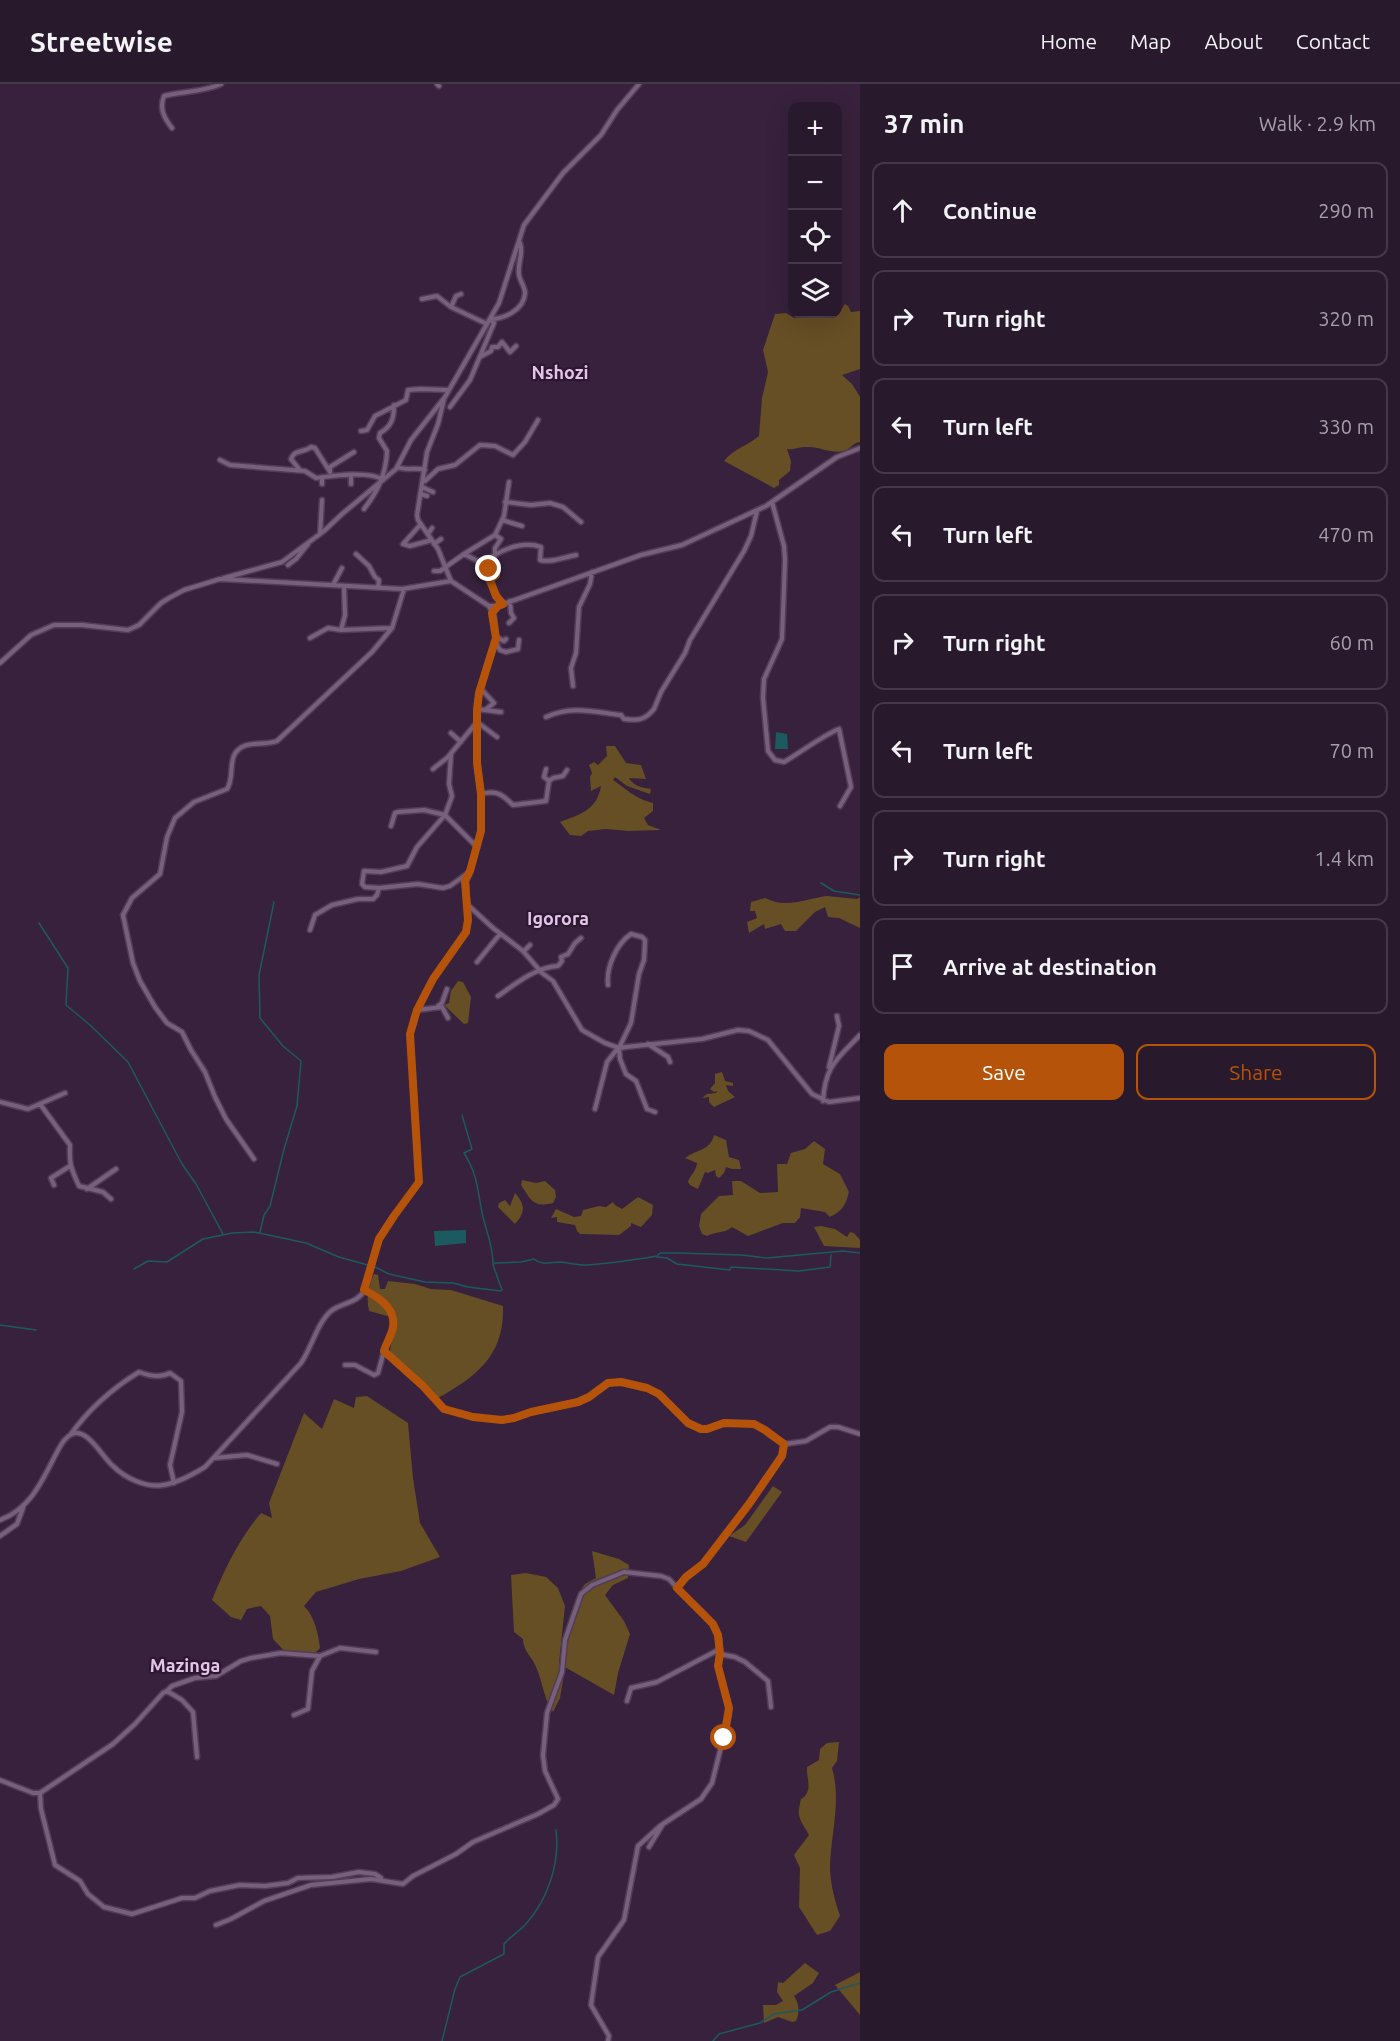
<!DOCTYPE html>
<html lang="en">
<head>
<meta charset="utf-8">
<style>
	body { margin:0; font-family:Ubuntu,sans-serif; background:#352639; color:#f1f3f6 }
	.controls { position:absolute; right:18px; top:18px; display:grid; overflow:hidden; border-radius:12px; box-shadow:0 6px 24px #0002 }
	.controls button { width:54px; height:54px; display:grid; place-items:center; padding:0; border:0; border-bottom:2px solid #453849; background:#29192d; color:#f1f3f6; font:30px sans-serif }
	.stop { position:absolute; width:18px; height:18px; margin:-14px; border:4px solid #b45309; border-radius:50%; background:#fff }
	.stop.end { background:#b45309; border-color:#fff; box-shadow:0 2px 6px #0008 }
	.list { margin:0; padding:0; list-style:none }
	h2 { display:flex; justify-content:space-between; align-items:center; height:78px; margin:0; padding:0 24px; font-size:26px }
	h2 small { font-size:20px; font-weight:400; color:#a5a0aa }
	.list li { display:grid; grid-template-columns:39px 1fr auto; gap:18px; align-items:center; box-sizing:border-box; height:96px; margin:0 12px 12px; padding:0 12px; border:2px solid #453849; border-radius:12px }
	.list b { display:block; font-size:22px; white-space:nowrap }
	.list em { font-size:20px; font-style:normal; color:#a5a0aa }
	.actions { display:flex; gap:12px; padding:18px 24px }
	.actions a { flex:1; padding:14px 0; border:2px solid #b45309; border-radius:12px; text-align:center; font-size:21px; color:#b45309 }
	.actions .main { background:#b45309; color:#fff }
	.icon { flex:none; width:33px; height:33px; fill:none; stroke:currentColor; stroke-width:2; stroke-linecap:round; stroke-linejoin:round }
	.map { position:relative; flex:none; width:860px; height:1957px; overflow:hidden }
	header { display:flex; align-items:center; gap:36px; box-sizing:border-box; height:84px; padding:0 30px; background:#29192d; border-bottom:2px solid #453849 }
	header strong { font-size:28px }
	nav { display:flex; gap:33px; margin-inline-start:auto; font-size:21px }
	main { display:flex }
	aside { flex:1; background:#29192d }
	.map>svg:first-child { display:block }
	.green { fill:#664e25 }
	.water { fill:#1b5b5f }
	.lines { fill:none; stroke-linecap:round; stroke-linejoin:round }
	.stream { stroke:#1b5b5f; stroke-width:1.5 }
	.minor-casing { stroke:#513e55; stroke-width:7 }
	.minor { stroke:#785f7e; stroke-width:4 }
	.route { stroke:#b45309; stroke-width:8 }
	.labels { text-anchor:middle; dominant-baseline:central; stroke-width:4.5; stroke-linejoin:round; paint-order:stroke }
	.quarter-label { font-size:18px; font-weight:bold; fill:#e2c5e8; stroke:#2d1731 }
</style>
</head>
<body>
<header>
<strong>Streetwise</strong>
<nav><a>Home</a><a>Map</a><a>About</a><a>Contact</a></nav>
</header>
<main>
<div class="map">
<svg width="860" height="1957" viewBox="0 0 860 1957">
	<rect width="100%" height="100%" fill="#37213c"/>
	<!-- green -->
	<path class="green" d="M845 220 848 222 851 228 860 227V285L842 291 852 300 860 313V358C852 359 851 365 844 367 830 370 820 362 806 363 799 363 795 366 787 365L791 377 790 387 779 396V401L774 404 724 377C733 365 747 362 759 352L762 314 768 288 763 266 775 230 786 229 794 234 806 230H838Z
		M606 662H615L626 679 641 681 646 695 629 694C633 702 643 704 651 705L650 710 627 702 615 693 613 696C628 706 634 714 653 719V727L644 734 648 741 661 746 628 747 606 745 588 747 581 752 570 751 560 738C581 730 597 726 601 702L591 707 590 693 592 689 589 681 594 678 598 681 607 672Z
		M827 812 857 815 860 813V844L839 834 828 833 825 823 815 828 796 847H785L781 840 765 845 764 840 749 849 747 838 757 834 755 827H750L751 818 765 814C786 825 805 815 827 812Z
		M458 897 463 898 471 913 468 939 464 940 444 921 449 919 451 907Z
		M722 988 725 997 733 999V1002L726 1001 728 1007 735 1013 714 1023 709 1018V1013L702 1014 707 1010 716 1009 717 1007 714 1008 710 1005 715 999V990Z
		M714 1051 726 1056 729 1073 739 1076 741 1085H732L726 1083 724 1089 719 1094 716 1092 715 1086 708 1089 705 1088 698 1105 690 1101 688 1098C690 1091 696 1088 697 1079L685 1074C697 1065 710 1067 714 1051Z
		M814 1057 825 1065 823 1080 840 1090 849 1108C846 1121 842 1127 830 1133L825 1128 801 1124 800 1133 795 1139H783L748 1152 732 1143C724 1150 716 1147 707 1152L702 1150 699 1142 701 1130 719 1112 733 1111 732 1097H741L760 1109 778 1108 777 1080H787L791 1069 805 1065Z
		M522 1096 536 1099 545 1097 555 1106 556 1113 553 1119C533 1124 531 1116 521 1101Z
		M515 1109C525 1120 526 1128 515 1140L498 1123 499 1119 505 1116 510 1122Z
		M638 1113 653 1121 652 1131 641 1143 631 1139V1142L619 1151 580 1150 577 1147 575 1141 557 1138V1133L551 1134 556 1125 574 1133 581 1132 583 1126 599 1122 606 1123 613 1118 615 1121 622 1125Z
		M821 1142 835 1145 847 1153 850 1148 854 1149 860 1156V1164L824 1162 814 1143Z
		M374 1190 378 1191 380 1205H385L388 1197 415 1200 431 1205 451 1206 503 1222C505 1271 476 1293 438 1314L390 1269C391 1252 398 1243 393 1227L387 1232 369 1227C366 1214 368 1202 374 1190Z
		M367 1312 408 1339 413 1394 420 1439 440 1473 401 1487 359 1495 316 1508 304 1522C315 1533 318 1549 320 1564L313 1571 290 1573 273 1555 270 1532 261 1522 247 1525 241 1536 231 1533 212 1516C225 1484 239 1455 261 1429L272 1434 269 1419 304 1329 322 1345 334 1315 354 1324 356 1313Z
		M773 1402 782 1408 746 1458 729 1452 745 1441Z
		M592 1467 619 1475 629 1481 628 1494 613 1501 605 1511 624 1537 630 1550 618 1589 614 1611 563 1582 564 1571 577 1526 578 1510 585 1500 596 1494Z
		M526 1489 546 1493 558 1504 565 1522 559 1579 564 1591 560 1614 553 1628C542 1612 543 1594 533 1577 528 1569 523 1564 523 1555L514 1548 511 1491Z
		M839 1658 837 1677 832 1684C842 1717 830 1753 830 1786 831 1802 835 1817 840 1832L830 1847 817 1851 799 1823 800 1784 794 1771 809 1751C800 1735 796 1734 801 1715 814 1707 806 1694 807 1683L819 1676 820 1665 827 1659Z
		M805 1879 819 1889 813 1899 794 1912C799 1919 800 1928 796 1937L792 1938 778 1933 764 1939 763 1921H776L783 1917 777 1908 778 1898 783 1899Z
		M860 1888V1931L835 1901Z"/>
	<!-- water -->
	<path class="water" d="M776 648 787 650 788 665H775Z
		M466 1146V1159L435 1162 434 1147Z"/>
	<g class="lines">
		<!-- stream -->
		<path class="stream" d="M821 799 834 807 860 811
			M39 839 68 884 66 921 90 941 128 978 182 1080 196 1100 223 1150
			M462 1031 472 1065 464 1069C479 1093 477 1107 483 1133 487 1149 493 1163 493 1179
			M260 1148 264 1131 270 1122 284 1065 297 1022 301 977 283 962 260 934 259 891 274 818
			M657 1173 667 1174 677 1180 730 1186 731 1183 799 1187 830 1183 831 1171
			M134 1185 148 1177 167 1178 203 1155 232 1149 254 1148 306 1159 339 1173 375 1183 389 1190 425 1198 453 1199 468 1203 501 1207 502 1206 493 1181 495 1179 521 1178 534 1175C542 1182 551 1178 561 1178 569 1179 577 1181 585 1181 609 1180 633 1176 657 1172L660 1169H678L742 1171 767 1174 843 1167 860 1169
			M0 1241 36 1246
			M442 1957 455 1905 460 1893 504 1870V1860C510 1853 518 1848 525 1841 548 1816 560 1779 556 1746
			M713 1957 719 1950 760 1939 774 1930 802 1926 831 1908 860 1899"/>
		<!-- minor casing -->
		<g class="minor-casing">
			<path id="minor" d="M437 0 439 2
				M172 44C164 34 159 24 164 12 183 7 204 8 221 0
				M461 210 456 212 451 223 487 240
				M422 215 437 212 451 223
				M480 273 491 267 492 263H498L502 258 510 268 516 262
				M444 315 438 340 427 368 417 431 418 436 438 465 451 497
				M450 323 470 296 494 239 490 235C504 235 524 226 525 209 525 203 520 197 519 191 517 181 524 169 520 159
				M361 347 367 346 375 332 406 316 408 306 420 305 448 306
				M220 376 230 381 305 387 316 394C331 392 370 386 383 396
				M397 383C407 387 415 383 425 386
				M299 385 291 375C294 365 304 369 311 363L315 364 330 388
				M330 387V383L354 368
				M425 397 438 385 455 381 480 361 495 362 513 371 525 358 538 336
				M322 400V393
				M351 400V392
				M422 403 433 408
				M421 410 427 412
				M505 418 531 421 550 419 563 423 581 438
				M772 418 784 462 785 476 782 555 764 595 763 614 768 667 775 676 784 678C801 668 822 652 839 645L851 703 840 722
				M364 425C378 407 386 390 387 367L379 354 380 349C392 342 394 334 394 321
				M502 436 522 442
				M421 440 403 460 410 462 432 456
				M320 450 322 416
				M428 450 432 444
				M495 451 501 455 495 464V472
				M434 460 441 455
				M356 470 369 482 375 493 379 496 378 504
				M464 470 495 451 504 432 509 398
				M479 478C486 490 495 511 503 520
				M482 479C499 467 521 456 541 463L540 476C552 479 564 473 576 471
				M288 481 296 475 308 460
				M434 487H440L464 470 482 479 496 490V492L490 496
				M224 494 282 478 324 447 342 430 396 385 411 356 445 313 499 219 524 141 563 89 601 51 617 26 639 0
				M333 501 342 484
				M509 539 514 534 511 529 510 517
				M341 546 345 531 344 502
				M496 553 504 557 506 555
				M310 554 328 544 341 546 392 544
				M496 559 500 566 506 568 518 565 519 556
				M0 579 31 551 54 541H82L128 546 139 541 161 519 169 514 184 506 220 495 402 505 451 497 489 522H498L641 471 682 461 766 422 837 373 860 364
				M573 602 571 584 576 569 579 523 590 500 592 488
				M481 605 494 619 485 626
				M477 625 501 628
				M546 633C572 621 594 628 621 631L624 635C638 637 645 636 654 625L661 608 685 569 690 556 744 467 751 452 757 427
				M451 649 461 658
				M433 685 448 673 477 638 497 653
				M546 685 544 693 549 697
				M481 710C496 706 502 710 513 721L546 717 549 697 553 694 563 692 567 686
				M391 742 395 729 398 728 424 726 445 731 452 712 449 700 451 670
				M379 804 365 803 362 800 364 787 381 788 407 782 417 763 445 731 477 763
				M469 822 493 844 523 867 542 889 553 897 582 946 605 959 619 964 626 963 702 955 738 946 749 947 768 956 812 1010 829 1018 860 1014
				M310 846 315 831 332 821 358 815H373L377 811 379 804 418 800 443 804 450 802 468 789
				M524 867 530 861
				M477 878 500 850
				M608 901C606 884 616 860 631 850L642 853 645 856 644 876 639 890 631 939 619 964 620 975 626 990 636 997 647 1025 655 1028
				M498 912C515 900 536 883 558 882L562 877 561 873 568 870 575 859 581 854
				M438 922 442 919 447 905
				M417 926 442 923 448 934
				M648 960 668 973 670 978
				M829 983 839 942 837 932
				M823 1017C825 982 837 975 860 951
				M0 1018 28 1025 65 1009
				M40 1020 70 1061C69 1081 71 1084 79 1102L103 1108 111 1115
				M595 1025 607 978 618 964
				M254 1075 226 1035 215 1013 205 988 191 966 182 948 167 939 155 923 140 897 133 879 123 831 132 814 160 790 167 753 175 734 194 718 227 705C236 692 225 670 244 662 254 658 267 661 277 657L372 568 392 544 404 505
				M54 1101 51 1094 70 1082
				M87 1105 116 1085
				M364 1206C379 1213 396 1224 393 1243 392 1251 386 1259 384 1267L423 1302 444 1325 473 1333 502 1336 514 1334 531 1328 578 1318 589 1313 608 1299 621 1298 647 1304 659 1310 688 1339 701 1345H707L724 1339 754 1340 765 1346 770 1351 785 1360 806 1357 830 1343H838L860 1350
				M345 1281H355L374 1291 378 1289 384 1267
				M71 1350C89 1325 113 1304 139 1288 149 1292 160 1294 170 1289L181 1297 182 1328 170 1381 174 1399
				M214 1374 247 1371 277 1380
				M0 1436C31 1425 43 1395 57 1368 60 1362 65 1353 72 1350 87 1343 103 1374 113 1382 125 1394 146 1404 163 1401 178 1399 192 1391 205 1383L301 1279C312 1263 317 1239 331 1227 342 1218 358 1220 365 1205 372 1189 372 1171 379 1156 389 1135 406 1117 419 1098L410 950 417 926 433 895 466 848 468 836 466 797 470 787 481 747V710L477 679V625L479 609 496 554 494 532 489 522
				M0 1452 17 1440 23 1424
				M720 1570 735 1573 745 1578 768 1597 771 1623
				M167 1607 172 1602 195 1594 216 1592 241 1577 251 1574 281 1569 320 1572 340 1564 376 1568
				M627 1617 631 1604 657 1598 720 1565
				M294 1631 308 1625 312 1587 320 1572
				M0 1696 33 1709H40L113 1660 135 1640 163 1609 167 1607 182 1616 193 1628 197 1673
				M40 1709 41 1725 55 1781 80 1797 88 1810 104 1823 132 1830 182 1814H195L210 1807 240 1801 265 1802 288 1799 298 1794 332 1793 359 1788 375 1790 381 1794
				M649 1763 663 1740
				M216 1841 231 1835 264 1817 311 1801 371 1795 403 1800 413 1792 456 1770 473 1758 538 1730 554 1721 558 1715 545 1687 543 1671 547 1629 562 1588 565 1556 581 1510 592 1501 624 1488 661 1492 669 1495 677 1504
				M608 1957 609 1952 591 1921 598 1873 624 1836 638 1762 660 1742 701 1715 712 1699 729 1631C729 1616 722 1601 719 1586 717 1575 721 1564 719 1554 714 1534 690 1518 677 1504L686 1493 703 1480 749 1421 782 1372 785 1360"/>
		</g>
		<!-- minor -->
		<use href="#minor" class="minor"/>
	</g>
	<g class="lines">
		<!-- route -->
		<path class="route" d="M489 485 496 491 490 496 496 512 503 520 498 522 492 529 496 554 479 609 477 626V679L481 710V747L470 787 465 797 468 836 466 848 433 895 417 926 410 950 419 1098 394 1132 379 1155 364 1206C379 1213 396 1224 393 1243 392 1251 386 1259 384 1267L423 1302 444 1325 473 1333 502 1336 514 1334 531 1328 578 1318 589 1313 608 1299 621 1298 647 1304 659 1310 688 1339 701 1345H707L724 1339 754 1340 765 1346 784 1360 782 1372 749 1420 703 1480 686 1493 677 1504 713 1540 718 1551 720 1570 718 1582 729 1624 724 1654"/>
	</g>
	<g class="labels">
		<!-- quarter labels -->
		<g class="quarter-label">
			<text x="560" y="288">Nshozi</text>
			<text x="558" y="834">Igorora</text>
			<text x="185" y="1581">Mazinga</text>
		</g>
	</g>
</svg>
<div class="controls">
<button>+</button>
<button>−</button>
<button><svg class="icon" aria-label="locate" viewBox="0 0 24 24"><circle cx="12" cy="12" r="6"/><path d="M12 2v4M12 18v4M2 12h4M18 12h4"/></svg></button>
<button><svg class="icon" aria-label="layers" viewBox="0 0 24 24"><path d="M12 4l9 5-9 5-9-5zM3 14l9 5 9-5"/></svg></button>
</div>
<div class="stop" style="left:724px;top:1654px"></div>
<div class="stop end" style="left:489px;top:485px"></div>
</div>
<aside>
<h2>37 min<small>Walk · 2.9 km</small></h2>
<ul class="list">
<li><svg class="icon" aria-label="ahead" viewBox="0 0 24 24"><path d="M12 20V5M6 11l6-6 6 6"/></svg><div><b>Continue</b></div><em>290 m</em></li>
<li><svg class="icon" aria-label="right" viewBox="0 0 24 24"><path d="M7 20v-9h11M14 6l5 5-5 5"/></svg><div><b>Turn right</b></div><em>320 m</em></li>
<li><svg class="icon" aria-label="left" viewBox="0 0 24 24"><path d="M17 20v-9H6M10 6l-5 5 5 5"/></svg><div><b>Turn left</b></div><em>330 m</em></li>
<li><svg class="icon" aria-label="left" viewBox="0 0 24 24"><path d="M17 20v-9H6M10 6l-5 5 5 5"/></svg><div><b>Turn left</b></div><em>470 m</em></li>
<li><svg class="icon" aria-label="right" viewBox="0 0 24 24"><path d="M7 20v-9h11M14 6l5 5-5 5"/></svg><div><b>Turn right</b></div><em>60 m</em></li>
<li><svg class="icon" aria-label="left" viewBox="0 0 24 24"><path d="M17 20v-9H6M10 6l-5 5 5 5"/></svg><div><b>Turn left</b></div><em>70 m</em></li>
<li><svg class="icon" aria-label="right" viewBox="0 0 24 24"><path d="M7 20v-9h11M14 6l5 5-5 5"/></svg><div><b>Turn right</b></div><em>1.4 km</em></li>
<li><svg class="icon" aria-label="arrive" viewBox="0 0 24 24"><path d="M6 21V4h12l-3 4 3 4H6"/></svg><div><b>Arrive at destination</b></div></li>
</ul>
<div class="actions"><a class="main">Save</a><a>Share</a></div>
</aside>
</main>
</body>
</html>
